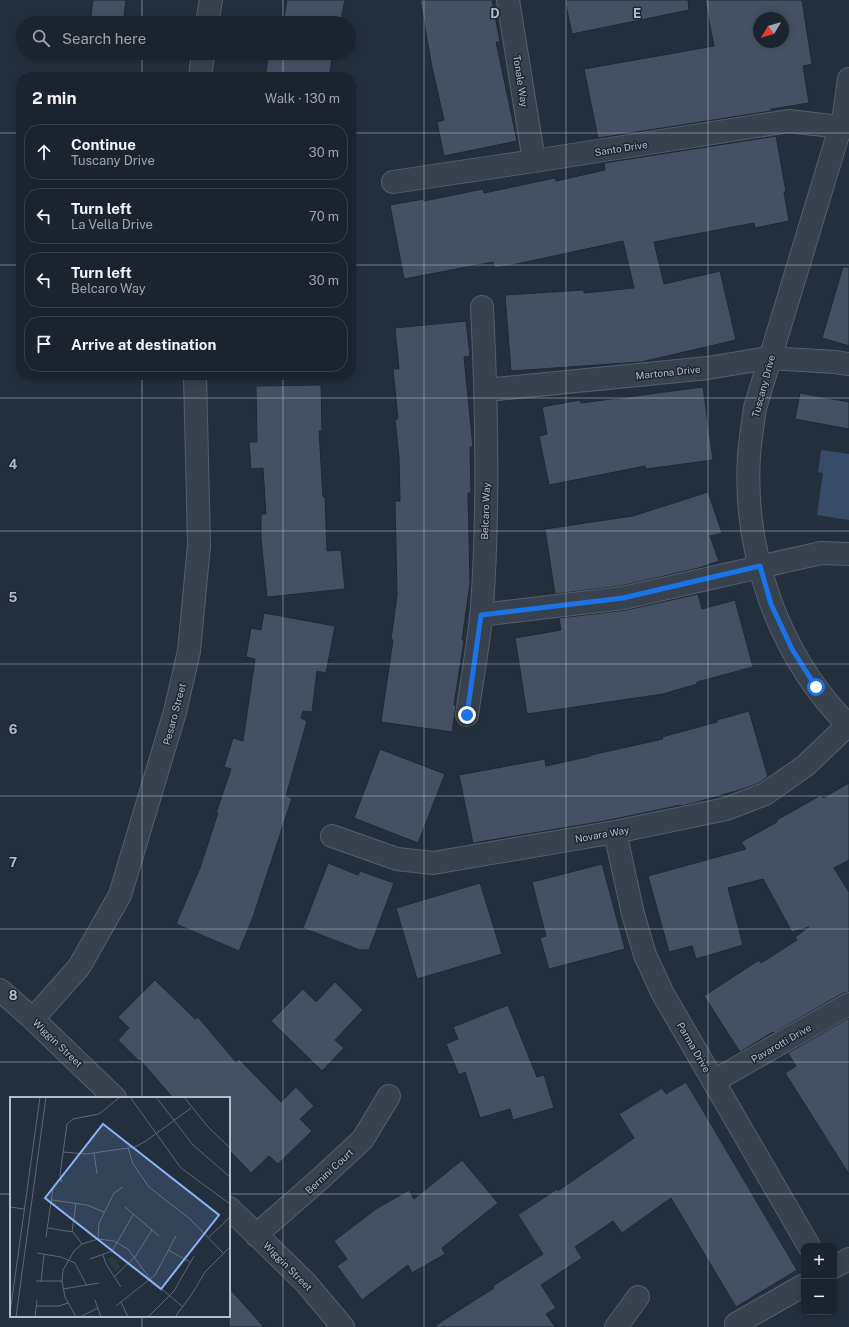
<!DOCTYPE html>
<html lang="en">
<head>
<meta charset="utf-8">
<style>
	body { margin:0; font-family:"Public Sans",sans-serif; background:#242b36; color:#f1f3f6 }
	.controls { position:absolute; right:12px; bottom:12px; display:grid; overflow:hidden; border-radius:8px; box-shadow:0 2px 6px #0003 }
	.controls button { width:36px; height:36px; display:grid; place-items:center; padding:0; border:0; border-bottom:1px solid #39404a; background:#1b232e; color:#f1f3f6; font:20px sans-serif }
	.compass { position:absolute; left:753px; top:12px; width:36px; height:36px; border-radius:50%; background:#1b232e; box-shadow:0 2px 6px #0003; rotate:232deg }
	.stop { position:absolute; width:12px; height:12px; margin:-9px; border:3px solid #1a73e8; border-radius:50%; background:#fff }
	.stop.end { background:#1a73e8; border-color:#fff; box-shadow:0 1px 4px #0008 }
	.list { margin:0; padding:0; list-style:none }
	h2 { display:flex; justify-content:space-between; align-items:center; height:52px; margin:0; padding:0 16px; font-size:17px }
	h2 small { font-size:13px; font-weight:400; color:#a0a4aa }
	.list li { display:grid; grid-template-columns:26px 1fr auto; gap:12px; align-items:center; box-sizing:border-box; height:56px; margin:0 8px 8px; padding:0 8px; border:1px solid #39404a; border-radius:16px }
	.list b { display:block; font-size:15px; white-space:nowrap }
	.list p { margin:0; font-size:13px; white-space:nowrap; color:#a0a4aa }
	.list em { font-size:13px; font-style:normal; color:#a0a4aa }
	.icon { flex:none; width:22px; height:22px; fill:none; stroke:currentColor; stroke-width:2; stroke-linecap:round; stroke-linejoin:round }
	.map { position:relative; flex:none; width:849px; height:1327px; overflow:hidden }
	.search { position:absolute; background:#1b232e; box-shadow:0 2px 6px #0003; left:16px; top:16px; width:340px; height:44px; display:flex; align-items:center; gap:10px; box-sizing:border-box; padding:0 14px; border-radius:22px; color:#a0a4aa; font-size:15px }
	.panel { position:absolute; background:#1b232e; box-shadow:0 2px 6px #0003; left:16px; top:72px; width:340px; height:308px; border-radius:16px }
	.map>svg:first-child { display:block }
	.water { fill:#394c67 }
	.building { fill:#455162; stroke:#1f2835; fill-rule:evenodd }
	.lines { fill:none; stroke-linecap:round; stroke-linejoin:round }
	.minor-casing { stroke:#565f6c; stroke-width:24 }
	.minor { stroke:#38414e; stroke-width:22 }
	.route { stroke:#1a73e8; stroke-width:5 }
	.grid { fill:none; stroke:#b4bcc9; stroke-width:1; stroke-opacity:0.55 }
	.labels { text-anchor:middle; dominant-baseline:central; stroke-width:3; stroke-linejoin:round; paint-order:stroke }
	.street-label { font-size:10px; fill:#b4bcc9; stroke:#1d2633 }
	.inset-road { fill:none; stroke:#5e6776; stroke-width:1 }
	.view { fill:#8ab4f8; fill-opacity:0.15; stroke:#8ab4f8; stroke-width:2 }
	.inset-edge { fill:none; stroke:#b4bcc9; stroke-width:2 }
	.grid-label { font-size:13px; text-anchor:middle; font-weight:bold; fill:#b4bcc9; stroke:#1d2633; stroke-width:3; stroke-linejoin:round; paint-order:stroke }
</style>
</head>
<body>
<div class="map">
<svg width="849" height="1327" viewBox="0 0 849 1327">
	<rect width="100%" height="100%" fill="#242f3e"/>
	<!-- water -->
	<path class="water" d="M821 450 849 454V520L817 515 823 473 818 472Z"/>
	<!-- building -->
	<path class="building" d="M93 0H126L123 23H90Z
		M287 0H345L340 23H283Z
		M420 0H492L500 42H496L517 141 444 156 437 122 444 120 432 67Z
		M565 0H688L689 10 572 34Z
		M705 0H802L812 64 803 66 809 103 771 109V111L598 138 584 69 714 46ZM759 18H783V42H759Z
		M269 53H333L329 77H265Z
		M776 136 786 192H784L789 221 755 228 754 223 654 242 664 284 720 271 736 340 641 362 511 371 505 295 584 290V293L634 288 623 241 503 267V266L495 268 493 262 404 279 390 205 424 199V201L483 189 484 193 555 178 556 181 605 170 604 163Z
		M843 267H849V346L822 338Z
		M466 321 470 356 464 357 473 447H470L471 493H468L470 583 462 640H464L454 705H456L452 732 381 722 393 640H391L397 595 395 501H400L399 457 395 419H398L393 369H399L395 328Z
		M321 385 322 431H319L323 497H325L327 551 341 550 345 589 267 597 261 539V514H266L263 468 251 469 249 442H257L256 386Z
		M703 387 713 460 646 469 645 466 549 485 539 436 547 434 542 407 580 400 581 403Z
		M800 393 849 402V429L795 419Z
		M708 492 722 533 710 536 719 561 699 568 621 586 555 594 545 529 633 516Z
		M698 594 702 609 735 600 753 667 697 682V684L663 694 527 714 515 638 561 630 559 618 626 610Z
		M264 613 335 626 326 673 317 671 312 712 303 711 301 718 307 721 286 796 292 798 253 917 239 951 176 924 200 868 218 813H216L231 769 224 767 233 738 243 741 255 659 246 657 251 628 261 630Z
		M749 711 768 777 759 783 743 789 694 803 681 806V805L605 821 473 843 459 775 545 759 546 766 591 756V755L663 739 662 737 717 722V720Z
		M380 749 445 774 418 843 354 818Z
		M849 783V860L834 868 849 892V992L843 993 774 1033 773 1032 740 1052 704 996 759 960 761 963 797 940 795 937 809 927 792 932 763 879 728 888 743 945 696 959 692 946 669 952 648 876 746 849 741 842 777 822V820L821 795 823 798Z
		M328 863 358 875 360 871 394 883 369 950H360L303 928Z
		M602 864 625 949 549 969 540 938 546 936 532 882Z
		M480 883 502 954 417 979 396 908Z
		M155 980 195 1019 198 1017 236 1062 239 1059 281 1102 296 1087 314 1106 300 1119 312 1131 278 1164 269 1156 251 1173 229 1150V1098H173L140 1060 139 1061 118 1040 129 1028 118 1017Z
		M335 982 363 1010 335 1040 344 1048 322 1071 271 1021 303 989 316 1002Z
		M508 1005 537 1077 544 1075 554 1108 513 1120 510 1109 480 1118 465 1072 459 1075 446 1044 458 1039 453 1027Z
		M849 1018V1174L785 1073 796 1066 788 1053Z
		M686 1082 797 1270 736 1307 671 1198 622 1233 613 1221 575 1247 582 1258 541 1285 556 1308 546 1314 555 1327H433L494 1288 493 1286 543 1254 518 1215 557 1189 558 1191 634 1138 619 1114 662 1088 666 1094Z
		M462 1160 498 1203 442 1248 445 1254 412 1273 408 1265 362 1300 337 1266 347 1259 334 1241 376 1209 409 1190 414 1199Z
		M229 1288 264 1327H229Z"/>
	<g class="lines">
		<!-- minor casing -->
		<g class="minor-casing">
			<path id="minor" d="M508 0 534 161
				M207 23 211 0
				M200 77 203 53
				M849 79 844 115 755 408C753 424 750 440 749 456 743 554 779 656 849 726
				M393 182 534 161 789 121 849 128
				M486 390 708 368 768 358 835 362 849 364
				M481 615 623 598 821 553 849 554
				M467 715C472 679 479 643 482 607 489 507 487 407 482 307
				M615 832 633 914 645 955 663 994 809 1246
				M332 836 397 859 433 863 615 832 726 809 765 794 805 766 848 725
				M0 990 33 1019 115 1098
				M33 1019 79 967 120 895 175 712 189 651 199 545 195 375
				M714 1081 849 1004
				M229 1208 305 1282 343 1327
				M256 1235 320 1179 363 1139 389 1096
				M834 1267 849 1259
				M736 1324 804 1285
				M616 1327 638 1297"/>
		</g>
		<!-- minor -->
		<use href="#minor" class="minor"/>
	</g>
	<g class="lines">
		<!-- route -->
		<path class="route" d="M467 715 481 615 623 598 760 566 771 604 792 649 816 687"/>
	</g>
	<!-- grid -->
	<path class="grid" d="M142 0V23M283 0V23M424 0V1327M566 0V1327M708 0V1327M142 53V77M283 53V77M0 133H21M351 133H849M0 265H21M351 265H849M142 375V1098M283 375V1327M0 398H849M0 531H849M0 664H849M0 796H849M0 929H849M0 1062H849M0 1194H11M229 1194H849M142 1316V1327"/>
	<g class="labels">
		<!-- street labels -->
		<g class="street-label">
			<text transform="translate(521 81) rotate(81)">Tonale Way</text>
			<text transform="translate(621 148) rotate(-9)">Santo Drive</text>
			<text transform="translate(668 372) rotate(-6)">Martona Drive</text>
			<text transform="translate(763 386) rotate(-75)">Tuscany Drive</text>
			<text transform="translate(485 511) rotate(-88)">Belcaro Way</text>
			<text transform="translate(174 714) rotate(-75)">Pesaro Street</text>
			<text transform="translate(602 834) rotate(-10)">Novara Way</text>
			<text transform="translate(58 1043) rotate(44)">Wiggin Street</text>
			<text transform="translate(781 1043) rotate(-30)">Pavarotti Drive</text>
			<text transform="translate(694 1047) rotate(60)">Parma Drive</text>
			<text transform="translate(329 1171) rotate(-43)">Bernini Court</text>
			<text transform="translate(288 1266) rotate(45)">Wiggin Street</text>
		</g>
	</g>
	<!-- overview -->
	<g transform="translate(10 1097)">
		<rect width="220" height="220" fill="#242f3e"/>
		<path d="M102 159 110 170 106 174 97 162Z" fill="#263c3f"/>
		<path class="inset-road" d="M120 0 171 71 220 107M146 0 183 48 220 80M174 0 198 30 220 51M118 51 123 67 139 90 180 122 213 156M53 55 76 57 125 50 136 44 181 11M84 56 87 77M52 85 50 78 57 27 63 22 89 17 110 0M42 103 77 108 94 115M0 110 14 112M115 110 149 139M38 131 63 135 72 147M62 135 66 106M36 140 43 91M199 140 220 120M88 142 89 126 104 96 113 90M158 153 180 165M27 156 51 160 65 166 77 189M93 158 96 167 111 190M80 162 102 154 123 118M104 180 125 160 142 133M26 184H52M31 185 34 157M53 192 89 186M85 203 91 220M111 205 118 220M26 209H49L58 206M106 209 145 178 166 139M0 216 30 0M6 220 36 0M25 220 27 203M66 220 55 200 52 184 53 173 64 154 72 147 88 142 104 144 118 152 141 183 173 210M70 220 88 211M138 220 164 194 184 159M165 220 182 197 195 175 220 150"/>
		<path class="view" d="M93 27 209 118 151 192 35 101Z"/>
		<rect width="220" height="220" class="inset-edge"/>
	</g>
	<g class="grid-label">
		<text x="495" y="18">D</text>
		<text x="637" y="18">E</text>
		<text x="13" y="469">4</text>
		<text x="13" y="602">5</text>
		<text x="13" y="734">6</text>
		<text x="13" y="867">7</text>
		<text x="13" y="1000">8</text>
	</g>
</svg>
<div class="controls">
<button>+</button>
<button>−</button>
</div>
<svg class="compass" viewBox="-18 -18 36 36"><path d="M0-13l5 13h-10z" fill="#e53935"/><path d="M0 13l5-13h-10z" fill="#a0a4aa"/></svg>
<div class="stop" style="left:816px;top:687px"></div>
<div class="stop end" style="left:467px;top:715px"></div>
<div class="search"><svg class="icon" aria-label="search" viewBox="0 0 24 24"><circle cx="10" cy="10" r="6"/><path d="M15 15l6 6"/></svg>Search here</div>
<section class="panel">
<h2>2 min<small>Walk · 130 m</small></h2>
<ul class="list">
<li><svg class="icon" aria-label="ahead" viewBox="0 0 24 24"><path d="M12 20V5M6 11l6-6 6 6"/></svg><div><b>Continue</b><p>Tuscany Drive</p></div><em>30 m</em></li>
<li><svg class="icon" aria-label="left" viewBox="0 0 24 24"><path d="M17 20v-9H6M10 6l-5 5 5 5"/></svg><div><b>Turn left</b><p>La Vella Drive</p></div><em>70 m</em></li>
<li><svg class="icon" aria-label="left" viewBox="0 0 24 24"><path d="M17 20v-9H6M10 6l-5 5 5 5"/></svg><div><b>Turn left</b><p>Belcaro Way</p></div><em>30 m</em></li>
<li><svg class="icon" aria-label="arrive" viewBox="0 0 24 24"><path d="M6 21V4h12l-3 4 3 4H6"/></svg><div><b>Arrive at destination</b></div></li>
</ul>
</section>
</div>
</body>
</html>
